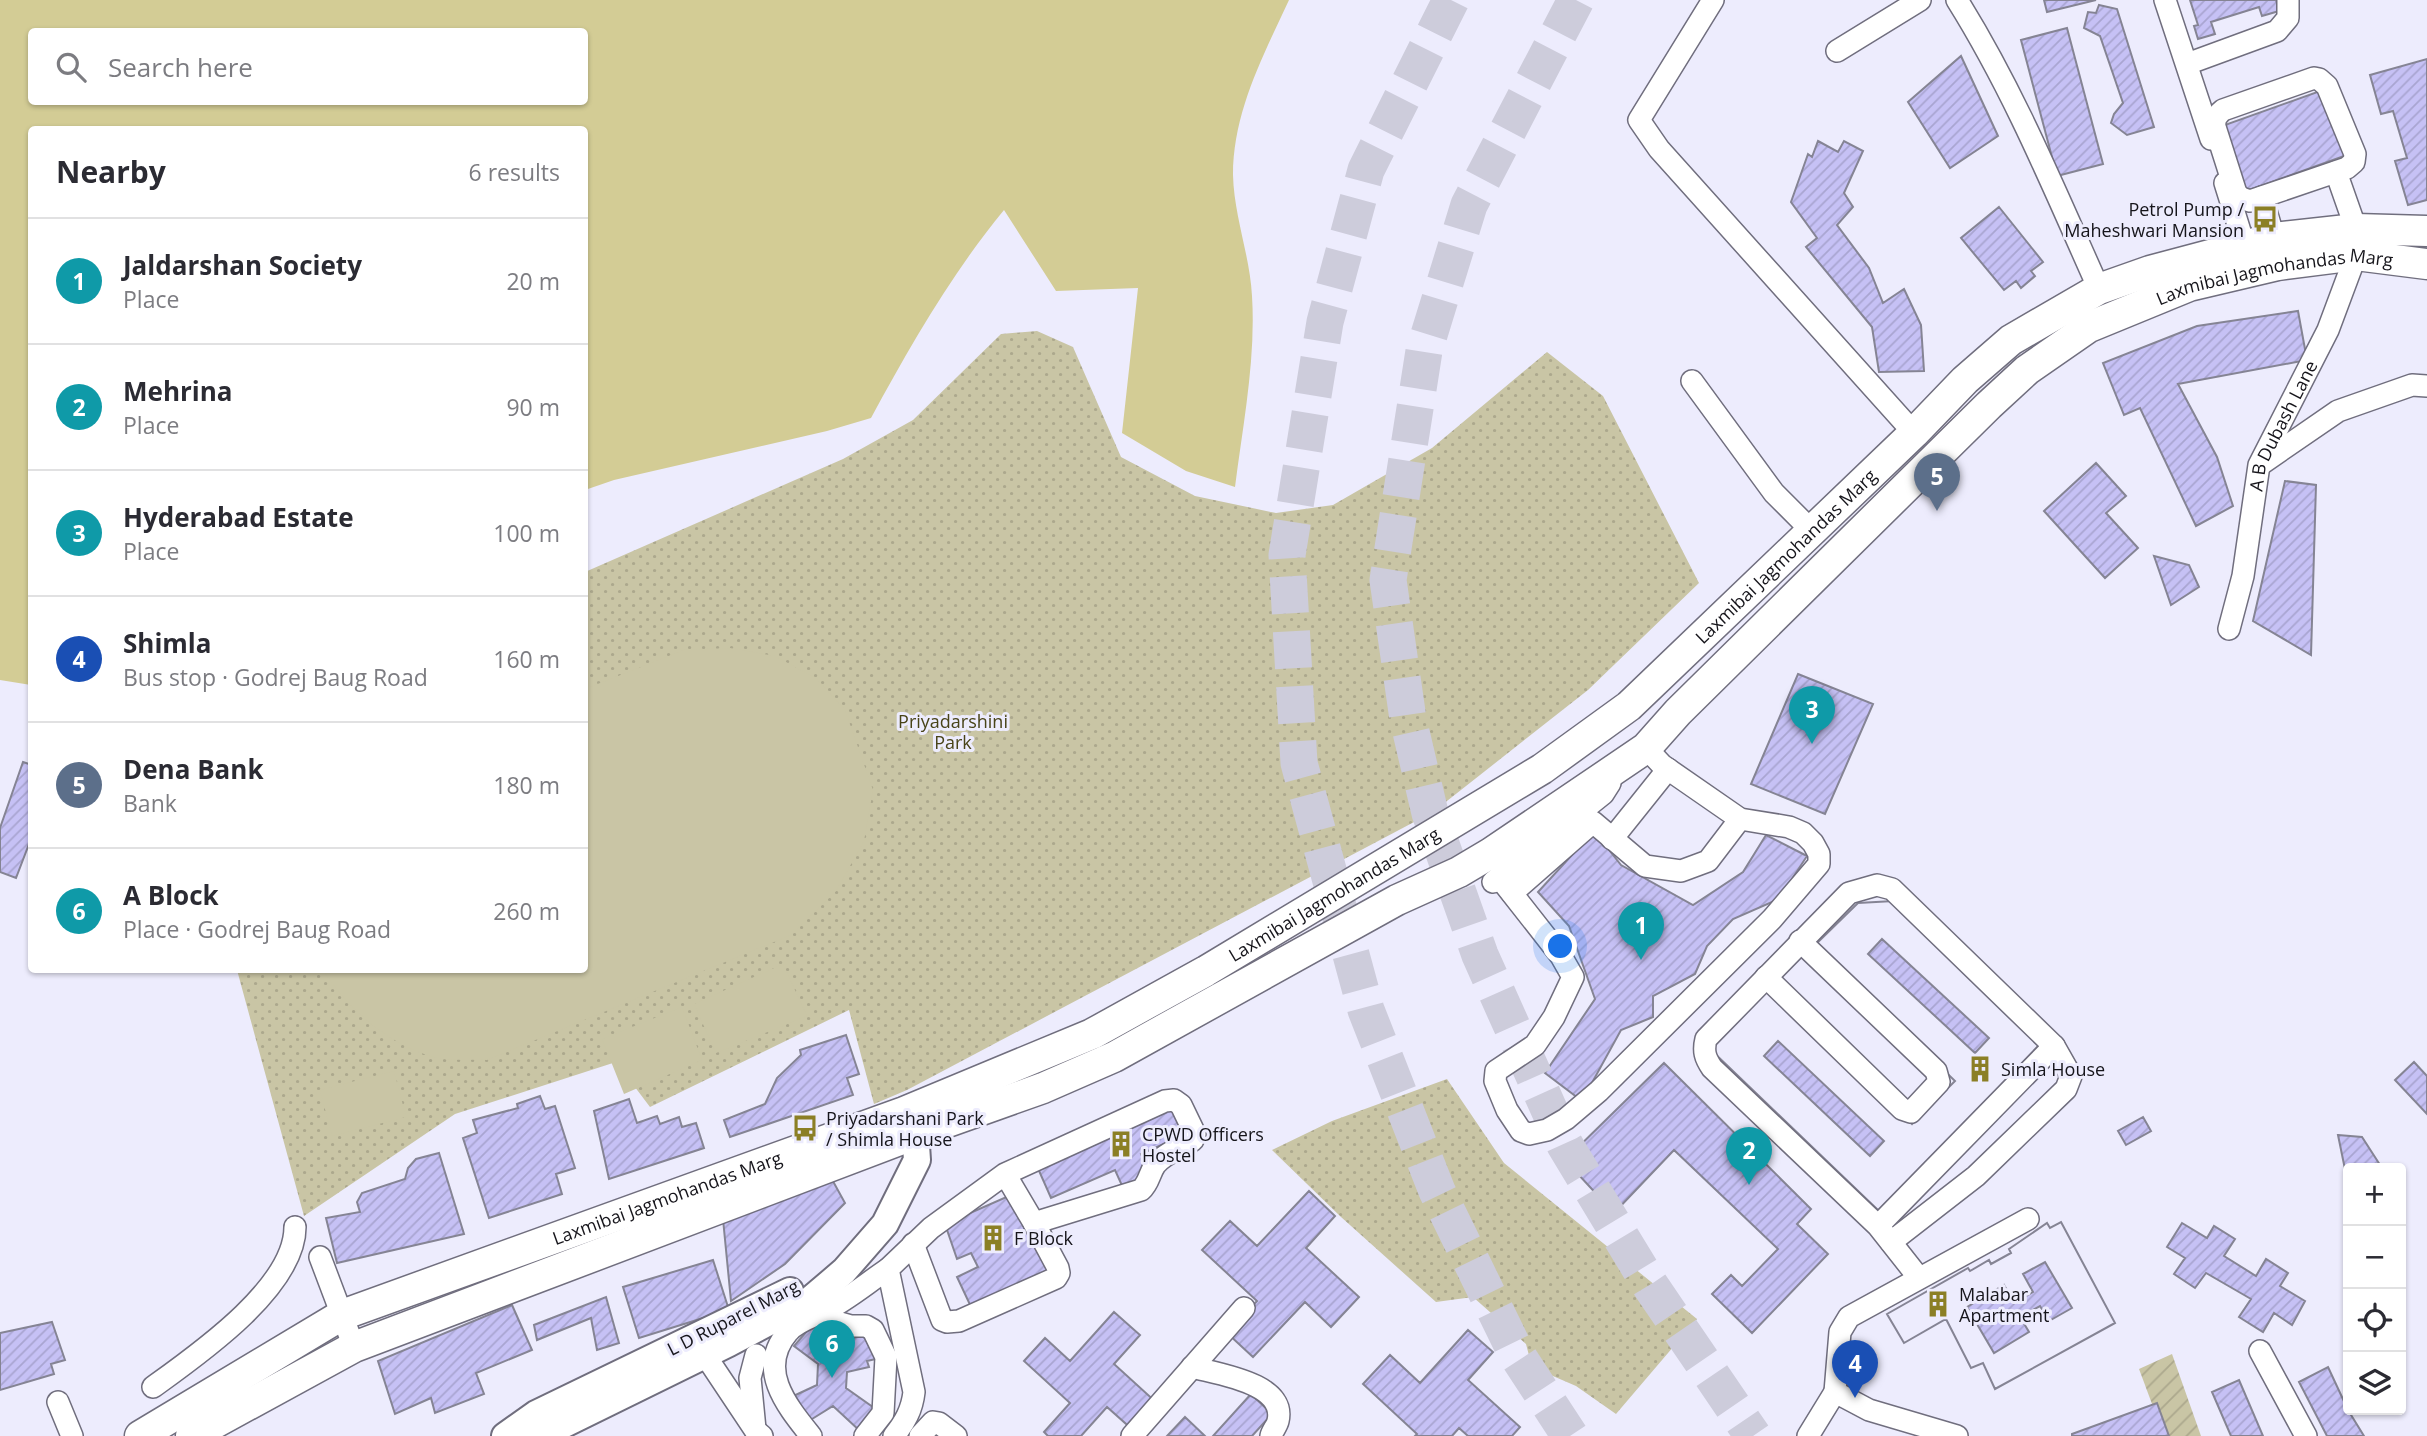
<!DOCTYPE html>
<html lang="en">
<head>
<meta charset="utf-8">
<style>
	body { margin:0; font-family:"Open Sans",sans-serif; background:#f2f2f3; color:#2b2b33 }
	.controls { position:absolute; right:21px; bottom:21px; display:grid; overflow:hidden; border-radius:7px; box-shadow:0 2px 5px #0004 }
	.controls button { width:63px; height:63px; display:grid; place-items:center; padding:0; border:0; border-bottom:2px solid #e1e1e2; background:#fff; color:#2b2b33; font:35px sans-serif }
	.you { position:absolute; left:1561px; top:947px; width:24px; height:24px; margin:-18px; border:5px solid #fff; border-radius:50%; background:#1a73e8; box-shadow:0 0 0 10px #1a73e833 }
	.badge { display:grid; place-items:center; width:46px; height:46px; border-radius:50%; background:#0f766e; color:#fff; font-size:23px; font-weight:700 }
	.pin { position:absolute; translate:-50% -58px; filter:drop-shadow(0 2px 4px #0008) }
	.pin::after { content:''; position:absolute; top:37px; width:24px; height:21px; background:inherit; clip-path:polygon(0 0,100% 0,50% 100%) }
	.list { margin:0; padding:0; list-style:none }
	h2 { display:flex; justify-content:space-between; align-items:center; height:91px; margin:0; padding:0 28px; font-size:30px }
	h2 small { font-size:23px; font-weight:400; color:#7c7c81 }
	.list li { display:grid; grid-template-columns:46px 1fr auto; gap:21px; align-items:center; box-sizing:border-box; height:126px; padding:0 28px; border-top:2px solid #e1e1e2 }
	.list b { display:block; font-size:26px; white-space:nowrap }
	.list p { margin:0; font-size:23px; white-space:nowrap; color:#7c7c81 }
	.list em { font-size:23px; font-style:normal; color:#7c7c81 }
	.icon { flex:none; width:38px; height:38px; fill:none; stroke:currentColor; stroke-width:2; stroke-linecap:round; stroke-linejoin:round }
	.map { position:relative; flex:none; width:2427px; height:1436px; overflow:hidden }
	.search { position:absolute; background:#fff; box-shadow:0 2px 5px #0004; left:28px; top:28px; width:560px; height:77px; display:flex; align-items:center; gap:18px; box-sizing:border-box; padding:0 24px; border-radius:7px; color:#7c7c81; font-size:26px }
	.panel { position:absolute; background:#fff; box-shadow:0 2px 5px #0004; left:28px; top:126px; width:560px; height:847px; border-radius:7px }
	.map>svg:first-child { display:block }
	.park { fill:url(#park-dots) }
	.garden { fill:url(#garden-furrows) }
	.pitch { fill:#c9c5a5 }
	.water { fill:#d3cc95; fill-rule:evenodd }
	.building { fill:url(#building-hatch); stroke:#858494; stroke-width:2; fill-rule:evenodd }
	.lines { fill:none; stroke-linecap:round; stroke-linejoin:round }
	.motorway-tunnel { stroke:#cdccdb; stroke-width:37; stroke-dasharray:37 18; stroke-linecap:butt }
	.minor-casing { stroke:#706e7e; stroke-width:24 }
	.tertiary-casing { stroke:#706e7e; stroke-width:30 }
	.secondary-casing { stroke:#706e7e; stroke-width:33 }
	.minor { stroke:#fff; stroke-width:21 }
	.tertiary { stroke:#fff; stroke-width:26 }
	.secondary { stroke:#fff; stroke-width:30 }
	.labels { text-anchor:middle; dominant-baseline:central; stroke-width:6; stroke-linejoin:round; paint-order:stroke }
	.poi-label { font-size:18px; fill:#16151b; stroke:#edecfd; text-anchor:start }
	.street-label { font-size:18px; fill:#16151b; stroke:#edecfd }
	.park-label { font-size:18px; fill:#484318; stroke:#edecfd }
</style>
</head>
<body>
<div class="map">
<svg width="2427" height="1436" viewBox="0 0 2427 1436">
	<defs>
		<pattern id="park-dots" width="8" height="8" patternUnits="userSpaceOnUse" patternTransform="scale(1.75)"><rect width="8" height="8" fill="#c9c5a5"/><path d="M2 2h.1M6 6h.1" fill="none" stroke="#aca88d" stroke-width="1.8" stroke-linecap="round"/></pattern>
		<pattern id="garden-furrows" width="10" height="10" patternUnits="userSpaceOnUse" patternTransform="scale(1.75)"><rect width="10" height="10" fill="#c9c5a5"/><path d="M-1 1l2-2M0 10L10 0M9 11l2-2" fill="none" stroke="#aca88d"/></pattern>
		<pattern id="building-hatch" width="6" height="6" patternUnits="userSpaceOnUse" patternTransform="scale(1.75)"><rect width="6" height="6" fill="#c6c1f5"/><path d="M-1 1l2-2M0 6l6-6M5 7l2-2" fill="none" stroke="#a9a5d1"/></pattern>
	</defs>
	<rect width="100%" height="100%" fill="#edecfd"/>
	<!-- park -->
	<path class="park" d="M1037 331 1073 347 1121 457 1195 496 1276 513 1333 505 1432 448 1547 352 1603 396 1699 583 1588 690 1433 812 907 1090 874 1104 849 1010 650 1107 616 1062 455 1114 304 1216 237 970H584L585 572 843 459 913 420 1001 334Z
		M1447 1079 1504 1163 1697 1319 1616 1414 1576 1386 1532 1367 1526 1344 1473 1297 1436 1302 1341 1217 1272 1150 1332 1121Z"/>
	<!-- garden -->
	<path class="garden" d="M2172 1354 2201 1436H2164L2139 1369Z"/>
	<!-- pitch -->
	<path class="pitch" d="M730 648 775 656 817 679 845 710 873 790 864 841 836 891 791 935 487 1060C471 1059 453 1061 437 1058 390 1046 349 1010 323 970H584L585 689 684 650Z
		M783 964 807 1016 716 1053 694 1004Z
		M682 1007 702 1060 624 1094 602 1039Z
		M394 1071 406 1117 332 1136 320 1090Z"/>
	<!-- water -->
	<path class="water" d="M0 0H1289C1263 56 1233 112 1233 175 1234 216 1250 256 1252 296 1256 359 1243 424 1235 487L1186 471 1122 433 1138 288 1056 291 1004 210C952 273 910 346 871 418L827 431 614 480 585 490 584 130H32L31 685 0 680ZM32 32H584V102H32Z"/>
	<!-- building -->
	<path class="building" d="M2044 0H2096L2047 12Z
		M2190 0H2276L2279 11 2262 16 2259 7 2211 22 2215 34 2198 39 2194 26 2198 25Z
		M2099 5 2117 9 2154 127 2127 135 2111 123 2114 114 2123 103 2100 36 2084 28 2088 12 2096 13Z
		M2067 28 2103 164 2057 176 2021 40Z
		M1961 56 1998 136 1950 168 1908 102Z
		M2427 59V200L2408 205 2395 161 2407 158 2393 111 2381 114 2370 75Z
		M2323 90 2347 155 2246 191 2222 126Z
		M1818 141 1838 152 1844 141 1863 151 1844 193 1853 207 1837 225 1869 268 1883 303 1904 289 1921 325 1924 371 1879 372 1872 327 1806 247 1817 238 1791 202 1808 154 1812 157Z
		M1999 207 2043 262 2031 271 2035 276 2021 288 2016 281 2004 290 1961 238Z
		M2298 311 2307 360 2178 384 2217 457 2233 506 2196 526 2140 408 2124 415 2103 363 2197 326Z
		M2096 463 2126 496 2106 513 2138 548 2105 578 2044 511Z
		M2285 481 2316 485 2311 655 2253 621Z
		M2154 556 2189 565 2199 587 2171 605Z
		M1798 674 1873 704 1825 814 1751 784Z
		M23 762 32 765V836L16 878 0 872V828Z
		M1594 831 1621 865 1693 905 1743 872 1766 835 1807 856 1779 899 1733 919 1707 946 1695 974 1653 996V1017L1621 1030 1582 1101 1545 1073 1595 999 1569 926 1538 892Z
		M1894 901 2043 1041 1880 1212 1710 1049 1766 990 1912 1124 1955 1081 1815 945 1858 903ZM1882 939 1989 1038 1975 1053 1868 954ZM1778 1041 1884 1141 1870 1156 1764 1056Z
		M1894 901 2043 1041 1880 1212 1710 1049 1766 990 1912 1124 1955 1081 1815 945 1858 903Z
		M846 1035 859 1074 847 1078 853 1095 730 1137 724 1120 765 1104 777 1078 801 1055 800 1050Z
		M2414 1062 2427 1076V1114L2395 1080Z
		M1664 1063 1811 1209 1797 1224 1828 1254 1752 1333 1712 1294 1731 1275 1742 1286 1778 1249 1674 1150 1614 1213 1565 1160Z
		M540 1096 545 1109 555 1106 575 1168 556 1174 562 1194 489 1218 463 1138 477 1133 473 1120 518 1108 517 1104Z
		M629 1099 637 1123 657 1116 660 1124 679 1117 682 1127 696 1123 704 1148 609 1179 594 1111Z
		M1170 1104 1184 1135 1141 1154 1146 1166 1141 1183 1124 1190 1115 1170 1051 1198 1036 1164Z
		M2143 1117 2151 1131 2126 1145 2118 1131Z
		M2338 1135 2362 1137 2382 1168H2348V1184Z
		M439 1153 464 1234 337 1263 326 1218 360 1212 357 1202 362 1193 405 1179 408 1168 416 1159Z
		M829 1174 845 1203 785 1264 731 1301 723 1219Z
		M1309 1191 1335 1216 1306 1248 1359 1297 1331 1327 1305 1302 1253 1357 1227 1333 1257 1301 1202 1250 1230 1221 1257 1246Z
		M1011 1195 1056 1275 972 1309 957 1277 978 1267 971 1253 957 1259 945 1224Z
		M2061 1222 2115 1323 1995 1389 1983 1363 1971 1368 1946 1319 1904 1343 1887 1314 1968 1268 1970 1271 1989 1260 1991 1264 2011 1253 2009 1249 2047 1223 2050 1228ZM2045 1262 2072 1308 2049 1321 2040 1306 2020 1317 2029 1332 1994 1353 1967 1307 2004 1285 2014 1303 2033 1292 2023 1274Z
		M2061 1222 2115 1323 1995 1389 1983 1363 1971 1368 1946 1319 1904 1343 1887 1314 1968 1268 1970 1271 1989 1260 1991 1264 2011 1253 2009 1249 2047 1223 2050 1228Z
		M2182 1223 2207 1238 2214 1226 2235 1239 2224 1256 2256 1276 2266 1259 2288 1273 2280 1286 2305 1301 2292 1325 2274 1313 2263 1332 2239 1317 2251 1299 2206 1273 2195 1288 2174 1274 2185 1258 2167 1247Z
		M713 1260 729 1310 639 1338 623 1287Z
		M606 1297 619 1343 597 1350 591 1318 537 1340 534 1325Z
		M512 1305 532 1350 476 1373 484 1394 435 1413 431 1398 395 1414 378 1361Z
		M1114 1312 1140 1335 1114 1364 1158 1404 1134 1431 1107 1407 1081 1436H1048L1044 1432 1070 1403 1024 1361 1045 1338 1070 1361Z
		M52 1322 65 1360 51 1364 54 1374 0 1390V1333Z
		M813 1324 838 1346 868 1331 880 1358 867 1361 869 1367 847 1372 846 1388 877 1410 860 1431 833 1406 804 1424 787 1399 817 1385 818 1364 794 1346Z
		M1468 1330 1493 1352 1468 1380 1520 1427 1512 1436H1468L1459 1428 1452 1436H1415L1417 1434 1363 1384 1390 1355 1420 1383Z
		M2328 1367 2348 1410 2364 1436H2327L2299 1382Z
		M2239 1380 2263 1436H2231L2212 1392Z
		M1251 1394 1272 1414 1252 1436H1213Z
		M2157 1403 2169 1436H2072V1434Z
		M1185 1417 1205 1436H1167Z"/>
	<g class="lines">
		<!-- motorway-tunnel -->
		<path class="motorway-tunnel" d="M1451 0 1366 170 1325 322 1287 555 1299 763 1366 1010 1437 1191 1517 1355 1570 1436
			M1576 0 1469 205 1424 351 1388 580 1408 719 1430 813 1480 955 1565 1145 1650 1285 1753 1436"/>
		<!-- minor casing -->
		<g class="minor-casing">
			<g id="minor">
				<path d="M1713 0 1639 120 1659 149 1914 433"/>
				<path d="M1957 0C2014 91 2055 191 2099 289"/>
				<path d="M2165 0 2211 139"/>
				<path d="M1837 51 1920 0"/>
				<path d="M2187 64 2277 31 2288 18V0"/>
				<path d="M2314 78 2319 79 2327 86 2355 154 2354 162 2347 168 2250 201 2241 198 2236 193 2215 127C2214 119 2217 115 2223 110Z"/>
				<path d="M2225 183 2244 244"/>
				<path d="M2262 197 2274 238"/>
				<path d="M1692 381 1774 493 1812 531"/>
				<path d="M2261 464 2338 411 2412 385 2427 386"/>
				<path id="s1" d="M2229 629 2243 576 2259 465 2328 330 2356 255V229L2336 172"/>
				<path d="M1612 839 1668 769"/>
				<path d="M1499 877 1561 956 1573 977 1554 1017 1535 1045 1496 1071 1495 1081 1507 1110 1521 1131 1529 1134 1547 1130 1566 1119 1599 1091 1772 919 1819 864V854L1813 843 1803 833 1789 827 1740 819 1662 765 1646 748"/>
				<path d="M1493 882 1603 794 1610 783"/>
				<path d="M1512 893 1593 822 1645 866 1681 871 1708 861 1740 819"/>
				<path d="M1766 977 1902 1109 1911 1112 1939 1082 1936 1071 1800 941"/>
				<path d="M1878 1226 2054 1046 1892 889 1877 885 1849 893 1706 1039C1703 1051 1705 1058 1712 1068L1878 1226 1919 1278"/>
				<path d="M1891 1242 1976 1176 2066 1089 2071 1076 2054 1046"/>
				<path d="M913 1244 942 1320 947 1322 959 1321 1056 1278 1059 1273 1058 1268 1034 1223"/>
				<path d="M320 1257 354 1347"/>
				<path d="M827 1310 837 1322 851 1326H866L873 1330 886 1357 883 1413 865 1436"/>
				<path d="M697 1343 755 1430 762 1436"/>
				<path d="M2260 1351 2306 1436"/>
				<path d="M1192 1367C1217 1374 1287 1383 1278 1421 1277 1426 1272 1431 1271 1436"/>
				<path d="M153 1387C199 1354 295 1287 295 1227"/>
				<path d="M1835 1392 1840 1332 1849 1317 2028 1219"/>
				<path d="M58 1402 72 1436"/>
				<path d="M755 1429 750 1378 756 1355"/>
				<path d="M811 1436C787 1406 756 1369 788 1332 797 1321 813 1317 825 1311 847 1300 867 1283 888 1269"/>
				<path d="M894 1436C905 1422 912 1410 914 1392L888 1269 931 1228 1005 1174 1165 1101 1174 1100 1181 1105 1195 1134 1193 1140C1181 1148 1163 1154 1155 1165 1149 1174 1149 1183 1141 1190L1034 1223 1005 1174"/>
				<path d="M920 1436 933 1422 939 1423 956 1436"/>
				<path d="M1132 1436 1244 1308"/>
				<path d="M1808 1436 1835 1392 1869 1410 1957 1436"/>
			</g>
		</g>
		<!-- tertiary casing -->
		<g class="tertiary-casing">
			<path id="tertiary" d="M505 1436 536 1414 790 1291
				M540 1436 729 1343 810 1300 844 1271 885 1224 917 1160 916 1145 905 1117"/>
		</g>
		<!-- secondary casing -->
		<g class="secondary-casing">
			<g id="secondary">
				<path id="s2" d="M140 1436 342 1315 904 1112 1092 1034 1206 971 1542 769 1629 706 1914 433 1965 380 2011 340 2099 289 2150 271 2274 238 2356 229 2427 231"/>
				<path id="s3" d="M191 1436 354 1347 939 1125 1043 1088 1114 1057 1397 900 1459 872 1491 853 1646 748 1678 712 1989 405 2027 370 2089 327 2189 286 2278 265 2356 255 2427 264"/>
			</g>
		</g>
		<!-- minor -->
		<use href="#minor" class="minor"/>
		<!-- tertiary -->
		<use href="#tertiary" class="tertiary"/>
		<!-- secondary -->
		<use href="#secondary" class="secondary"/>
	</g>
	<!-- icons -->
	<defs>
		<g id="bus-bare" transform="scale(2.1)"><path d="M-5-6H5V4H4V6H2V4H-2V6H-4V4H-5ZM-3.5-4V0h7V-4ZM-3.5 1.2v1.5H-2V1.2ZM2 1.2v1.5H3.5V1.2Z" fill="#8b7f25" stroke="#edecfd" stroke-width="2.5" paint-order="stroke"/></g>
		<g id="building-bare" transform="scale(2.1)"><path d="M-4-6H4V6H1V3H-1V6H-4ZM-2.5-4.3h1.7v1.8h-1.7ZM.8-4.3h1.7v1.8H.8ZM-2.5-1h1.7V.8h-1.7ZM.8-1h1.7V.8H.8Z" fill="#8b7f25" stroke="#edecfd" stroke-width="2.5" paint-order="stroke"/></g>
	</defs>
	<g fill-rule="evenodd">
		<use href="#bus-bare" x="2265" y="219"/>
		<use href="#building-bare" x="1980" y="1069"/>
		<use href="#bus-bare" x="805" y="1128"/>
		<use href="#building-bare" x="1121" y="1144"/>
		<use href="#building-bare" x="993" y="1238"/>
		<use href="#building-bare" x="1938" y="1304"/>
	</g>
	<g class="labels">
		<!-- poi labels -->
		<g class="poi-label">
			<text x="2244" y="209" text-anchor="end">Petrol Pump /<tspan x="2244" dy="21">Maheshwari Mansion</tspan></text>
			<text x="2001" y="1069">Simla House</text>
			<text x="826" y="1118">Priyadarshani Park<tspan x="826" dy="21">/ Shimla House</tspan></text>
			<text x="1142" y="1134">CPWD Officers<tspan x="1142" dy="21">Hostel</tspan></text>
			<text x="1014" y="1238">F Block</text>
			<text x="1959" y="1294">Malabar<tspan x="1959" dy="21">Apartment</tspan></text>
		</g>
		<!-- street labels -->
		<g class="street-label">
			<text stroke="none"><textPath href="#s3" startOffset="2422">Laxmibai Jagmohandas Marg</textPath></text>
			<text stroke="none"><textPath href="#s1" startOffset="212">A B Dubash Lane</textPath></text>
			<text stroke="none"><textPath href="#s2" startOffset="1883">Laxmibai Jagmohandas Marg</textPath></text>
			<text stroke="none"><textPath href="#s2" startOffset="1316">Laxmibai Jagmohandas Marg</textPath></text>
			<text stroke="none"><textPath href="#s2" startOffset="581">Laxmibai Jagmohandas Marg</textPath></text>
			<text transform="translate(733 1317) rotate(-27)">L D Ruparel Marg</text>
		</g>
		<!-- park labels -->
		<g class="park-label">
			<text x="953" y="721">Priyadarshini<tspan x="953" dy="21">Park</tspan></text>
		</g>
	</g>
</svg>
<div class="controls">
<button>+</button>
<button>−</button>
<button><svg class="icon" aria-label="locate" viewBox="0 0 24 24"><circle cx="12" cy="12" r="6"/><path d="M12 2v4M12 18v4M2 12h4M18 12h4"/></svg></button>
<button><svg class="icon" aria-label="layers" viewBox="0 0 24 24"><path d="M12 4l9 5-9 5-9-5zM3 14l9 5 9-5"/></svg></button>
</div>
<div class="you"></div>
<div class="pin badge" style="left:1641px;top:960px;background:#0f9aa8">1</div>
<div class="pin badge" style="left:1749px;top:1185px;background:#0f9aa8">2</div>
<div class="pin badge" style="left:1812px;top:744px;background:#0f9aa8">3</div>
<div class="pin badge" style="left:1855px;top:1398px;background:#1a4fb4">4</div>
<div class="pin badge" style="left:1937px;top:511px;background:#5c6f8a">5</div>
<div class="pin badge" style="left:832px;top:1378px;background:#0f9aa8">6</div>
<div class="search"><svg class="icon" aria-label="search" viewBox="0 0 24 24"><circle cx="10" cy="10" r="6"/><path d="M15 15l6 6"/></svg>Search here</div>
<section class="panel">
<h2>Nearby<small>6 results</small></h2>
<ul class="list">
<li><span class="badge" style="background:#0f9aa8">1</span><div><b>Jaldarshan Society</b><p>Place</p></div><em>20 m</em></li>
<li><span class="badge" style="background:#0f9aa8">2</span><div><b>Mehrina</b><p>Place</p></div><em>90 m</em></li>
<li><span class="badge" style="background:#0f9aa8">3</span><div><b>Hyderabad Estate</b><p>Place</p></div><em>100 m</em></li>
<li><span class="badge" style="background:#1a4fb4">4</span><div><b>Shimla</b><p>Bus stop · Godrej Baug Road</p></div><em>160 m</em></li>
<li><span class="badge" style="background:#5c6f8a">5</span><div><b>Dena Bank</b><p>Bank</p></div><em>180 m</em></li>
<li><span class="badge" style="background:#0f9aa8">6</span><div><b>A Block</b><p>Place · Godrej Baug Road</p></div><em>260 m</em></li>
</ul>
</section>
</div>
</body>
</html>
